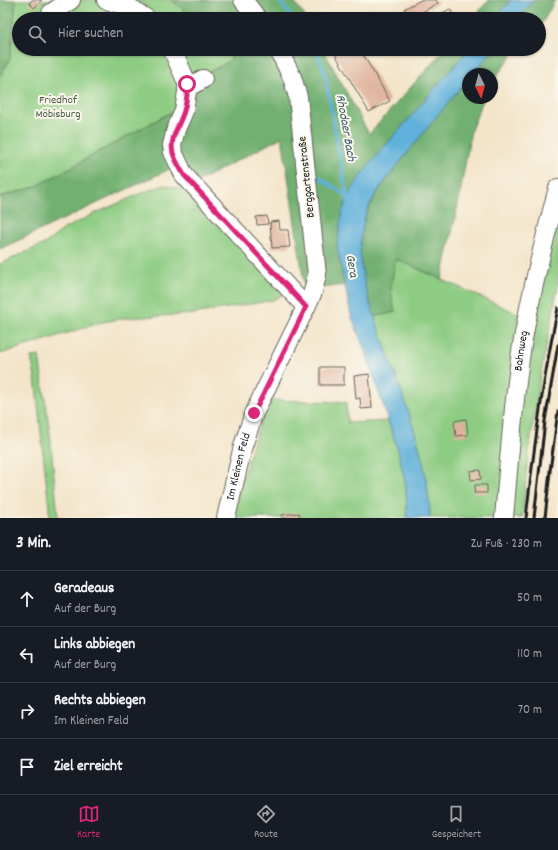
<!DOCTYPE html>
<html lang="de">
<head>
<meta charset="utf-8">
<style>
	body { margin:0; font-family:Dekko,sans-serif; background:#242831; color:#f1f3f6 }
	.compass { position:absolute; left:462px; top:68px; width:36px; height:36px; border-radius:50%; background:#171b24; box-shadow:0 1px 3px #0004; rotate:174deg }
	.stop { position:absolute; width:12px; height:12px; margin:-9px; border:3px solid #db2777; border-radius:50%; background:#fff }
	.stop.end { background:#db2777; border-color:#fff; box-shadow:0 1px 4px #0008 }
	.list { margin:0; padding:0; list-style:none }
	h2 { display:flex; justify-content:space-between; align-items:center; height:52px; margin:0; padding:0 16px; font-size:17px }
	h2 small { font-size:13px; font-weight:400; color:#9ea1a6 }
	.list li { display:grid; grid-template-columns:26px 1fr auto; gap:12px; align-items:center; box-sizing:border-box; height:56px; padding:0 16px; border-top:1px solid #363941 }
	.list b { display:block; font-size:15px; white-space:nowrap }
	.list p { margin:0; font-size:13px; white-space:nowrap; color:#9ea1a6 }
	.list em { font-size:13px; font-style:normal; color:#9ea1a6 }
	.icon { flex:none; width:22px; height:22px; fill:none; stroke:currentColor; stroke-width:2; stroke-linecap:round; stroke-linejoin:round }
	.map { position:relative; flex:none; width:558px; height:518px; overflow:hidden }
	.search { position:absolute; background:#171b24; box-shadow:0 1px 3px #0004; left:12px; right:12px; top:12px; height:44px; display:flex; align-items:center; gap:10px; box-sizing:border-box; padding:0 14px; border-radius:22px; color:#9ea1a6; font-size:15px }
	.sheet { height:276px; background:#171b24 }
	nav { display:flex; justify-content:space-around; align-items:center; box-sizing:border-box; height:56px; border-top:1px solid #363941; background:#171b24; font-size:11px; color:#9ea1a6 }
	nav a { display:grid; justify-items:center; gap:2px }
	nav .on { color:#db2777 }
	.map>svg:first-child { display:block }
	.green { fill:#8ecc83; stroke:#557450 }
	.forest { fill:#72b071; stroke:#476646 }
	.water { fill:#5fb0da; stroke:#3e667b }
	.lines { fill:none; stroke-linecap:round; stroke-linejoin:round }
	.stream { stroke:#5fb0da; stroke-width:3.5 }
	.building { fill:#dfb29c }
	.minor-casing { stroke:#676259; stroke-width:20 }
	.minor { stroke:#fff; stroke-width:18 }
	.rail { stroke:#1c1c1c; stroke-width:3 }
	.route { stroke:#db2777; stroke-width:5 }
	.labels { text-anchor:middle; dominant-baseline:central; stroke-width:4; stroke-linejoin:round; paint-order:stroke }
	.park-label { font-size:12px; fill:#445a40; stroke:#fbf7ec }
	.street-label { font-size:12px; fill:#1c1c1c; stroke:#fbf7ec }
	.water-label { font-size:13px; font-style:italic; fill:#375768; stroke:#fbf7ec }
</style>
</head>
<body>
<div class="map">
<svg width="558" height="518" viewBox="0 0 558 518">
	<rect width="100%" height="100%" fill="#fbf7ec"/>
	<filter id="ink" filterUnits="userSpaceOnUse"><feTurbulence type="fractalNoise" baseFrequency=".025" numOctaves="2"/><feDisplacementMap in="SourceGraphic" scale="8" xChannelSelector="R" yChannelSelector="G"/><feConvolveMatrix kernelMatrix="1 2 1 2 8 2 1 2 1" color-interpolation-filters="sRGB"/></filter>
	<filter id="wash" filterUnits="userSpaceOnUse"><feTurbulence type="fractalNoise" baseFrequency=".012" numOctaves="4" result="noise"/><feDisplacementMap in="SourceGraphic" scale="16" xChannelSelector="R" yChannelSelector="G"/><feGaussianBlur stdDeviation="0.9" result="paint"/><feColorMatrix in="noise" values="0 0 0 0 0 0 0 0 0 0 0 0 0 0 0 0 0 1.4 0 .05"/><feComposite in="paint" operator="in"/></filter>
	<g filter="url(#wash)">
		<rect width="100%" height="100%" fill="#f3e5ca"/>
		<!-- green -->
		<path class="green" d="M16 0H172L194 19H19V49H223L232 59 190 83 182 106 37 186 0 197V76L10 59Z
			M165 185 181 189 199 201 274 282 282 295 273 300 193 314 126 318 103 322 0 354V264L46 243 64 229 96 213 144 192Z
			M558 198V286L540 378 528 457 522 518H430C429 483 419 449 409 416 398 382 386 349 374 317L395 312C389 290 391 281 396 259L530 319Z
			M39 356 50 434 58 518H50L35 377 31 357Z
			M267 400 346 402 348 423 388 421 398 450 406 486 407 518H232L239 489Z"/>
		<!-- forest -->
		<path class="forest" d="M0 0H16L10 59 0 76Z
			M172 0H293L307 19H194Z
			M489 0H511L495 19H472Z
			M533 0H555L543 22 539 27V19H518Z
			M223 49H323L369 134 445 49H469L379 153 339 234 337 247 345 285 305 290 282 137 195 183 172 168 0 249V197L37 186 182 106 190 83 232 59Z
			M494 49H517L492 82V74H472Z
			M468 79V98H484L471 130 459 200 442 279 396 259C391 282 389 290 395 312L374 317 364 282 360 259V239L365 216 378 191 428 126Z"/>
		<!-- water -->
		<path class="water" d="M511 0H533L518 19H495Z
			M469 49H494L472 74H468V79C445 106 423 133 401 161 388 178 371 196 365 217 351 264 372 308 387 352 406 405 429 461 430 518H407L406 486 398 450 365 351 351 315 337 247 342 212 349 194 360 177 379 153Z"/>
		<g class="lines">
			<!-- stream -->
			<path class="stream" d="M279 0 293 19
				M314 49 318 54 325 75 348 201
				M317 176 347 196"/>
		</g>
		<g id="blocks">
			<!-- building -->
			<path class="building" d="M32 0H42L34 8 29 3Z
				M421 0H436L438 3 410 19 404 9Z
				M450 9 455 19H431Z
				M332 49H360L390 101 369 112Z
				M267 216 268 224 257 225 256 217Z
				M279 221 280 230H288L290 247 272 248 270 222Z
				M320 367H344V385H320Z
				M369 374 372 408 361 409 360 398 356 399 354 376Z
				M466 419 468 435 456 436 454 421Z
				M480 470 481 479 471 480 470 471Z
				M475 485H487V493H474Z
				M299 513 300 518H282V515Z"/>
		</g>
	</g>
	<g filter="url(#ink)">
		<use href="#blocks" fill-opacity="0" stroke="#676259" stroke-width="1"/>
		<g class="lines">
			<!-- minor casing -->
			<g class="minor-casing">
				<g id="minor">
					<path d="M106 0 129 7 147 19"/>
					<path d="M243 0 258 19"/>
					<path d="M51 13 71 0"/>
					<path d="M172 49 188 85 184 111 176 129 172 145 173 152 184 175 306 307"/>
					<path d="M187 88 203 79"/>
					<path id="s1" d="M226 518 243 446 254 413 306 307 313 292 317 275 298 97 292 77 278 49"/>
					<path id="s2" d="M504 518C509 460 513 403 522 345 531 292 544 240 558 188"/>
				</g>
			</g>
			<!-- minor -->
			<use href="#minor" class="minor"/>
			<!-- rail -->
			<path class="rail" d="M526 518C534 447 543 377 558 308
				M534 518 545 421 558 345
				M545 518 550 471 558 411"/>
		</g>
	</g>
	<g class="lines" filter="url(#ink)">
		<!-- route -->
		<path class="route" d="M187 84C188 92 186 103 184 111 180 124 169 139 173 153 175 160 180 168 184 175L306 307 254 413"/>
	</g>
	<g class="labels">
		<!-- park labels -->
		<g class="park-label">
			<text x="58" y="100">Friedhof<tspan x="58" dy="14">Möbisburg</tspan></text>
		</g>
		<!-- street labels -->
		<g class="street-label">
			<text transform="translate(307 177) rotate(-96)">Berggartenstraße</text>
			<text stroke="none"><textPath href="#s2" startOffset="168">Bahnweg</textPath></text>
			<text stroke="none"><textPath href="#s1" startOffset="53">Im Kleinen Feld</textPath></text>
		</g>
		<!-- water labels -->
		<g class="water-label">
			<text transform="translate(345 128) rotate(80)">Rhodaer Bach</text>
			<text transform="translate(351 266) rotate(81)">Gera</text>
		</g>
	</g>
</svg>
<svg class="compass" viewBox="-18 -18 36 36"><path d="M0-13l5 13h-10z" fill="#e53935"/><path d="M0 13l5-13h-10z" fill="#9ea1a6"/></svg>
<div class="stop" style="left:187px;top:84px"></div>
<div class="stop end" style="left:254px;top:413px"></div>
<div class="search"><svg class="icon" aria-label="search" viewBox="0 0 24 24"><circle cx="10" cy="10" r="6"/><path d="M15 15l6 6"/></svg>Hier suchen</div>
</div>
<section class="sheet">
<h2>3 Min.<small>Zu Fuß · 230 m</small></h2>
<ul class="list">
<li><svg class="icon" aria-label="ahead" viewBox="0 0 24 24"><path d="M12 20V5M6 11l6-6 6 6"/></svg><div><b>Geradeaus</b><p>Auf der Burg</p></div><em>50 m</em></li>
<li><svg class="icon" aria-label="left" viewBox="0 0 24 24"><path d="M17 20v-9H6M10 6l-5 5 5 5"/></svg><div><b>Links abbiegen</b><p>Auf der Burg</p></div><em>110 m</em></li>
<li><svg class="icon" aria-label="right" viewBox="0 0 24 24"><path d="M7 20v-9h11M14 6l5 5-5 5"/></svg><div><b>Rechts abbiegen</b><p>Im Kleinen Feld</p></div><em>70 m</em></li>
<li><svg class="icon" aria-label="arrive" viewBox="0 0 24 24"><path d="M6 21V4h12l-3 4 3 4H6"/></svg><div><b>Ziel erreicht</b></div></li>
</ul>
</section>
<nav>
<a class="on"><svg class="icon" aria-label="map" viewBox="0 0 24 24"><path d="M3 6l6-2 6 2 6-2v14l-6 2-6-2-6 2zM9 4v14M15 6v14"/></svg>Karte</a>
<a><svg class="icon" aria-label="directions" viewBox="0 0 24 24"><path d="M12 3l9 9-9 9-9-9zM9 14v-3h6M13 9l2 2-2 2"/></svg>Route</a>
<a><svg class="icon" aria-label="saved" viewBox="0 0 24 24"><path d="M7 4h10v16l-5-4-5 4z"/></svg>Gespeichert</a>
</nav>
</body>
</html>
